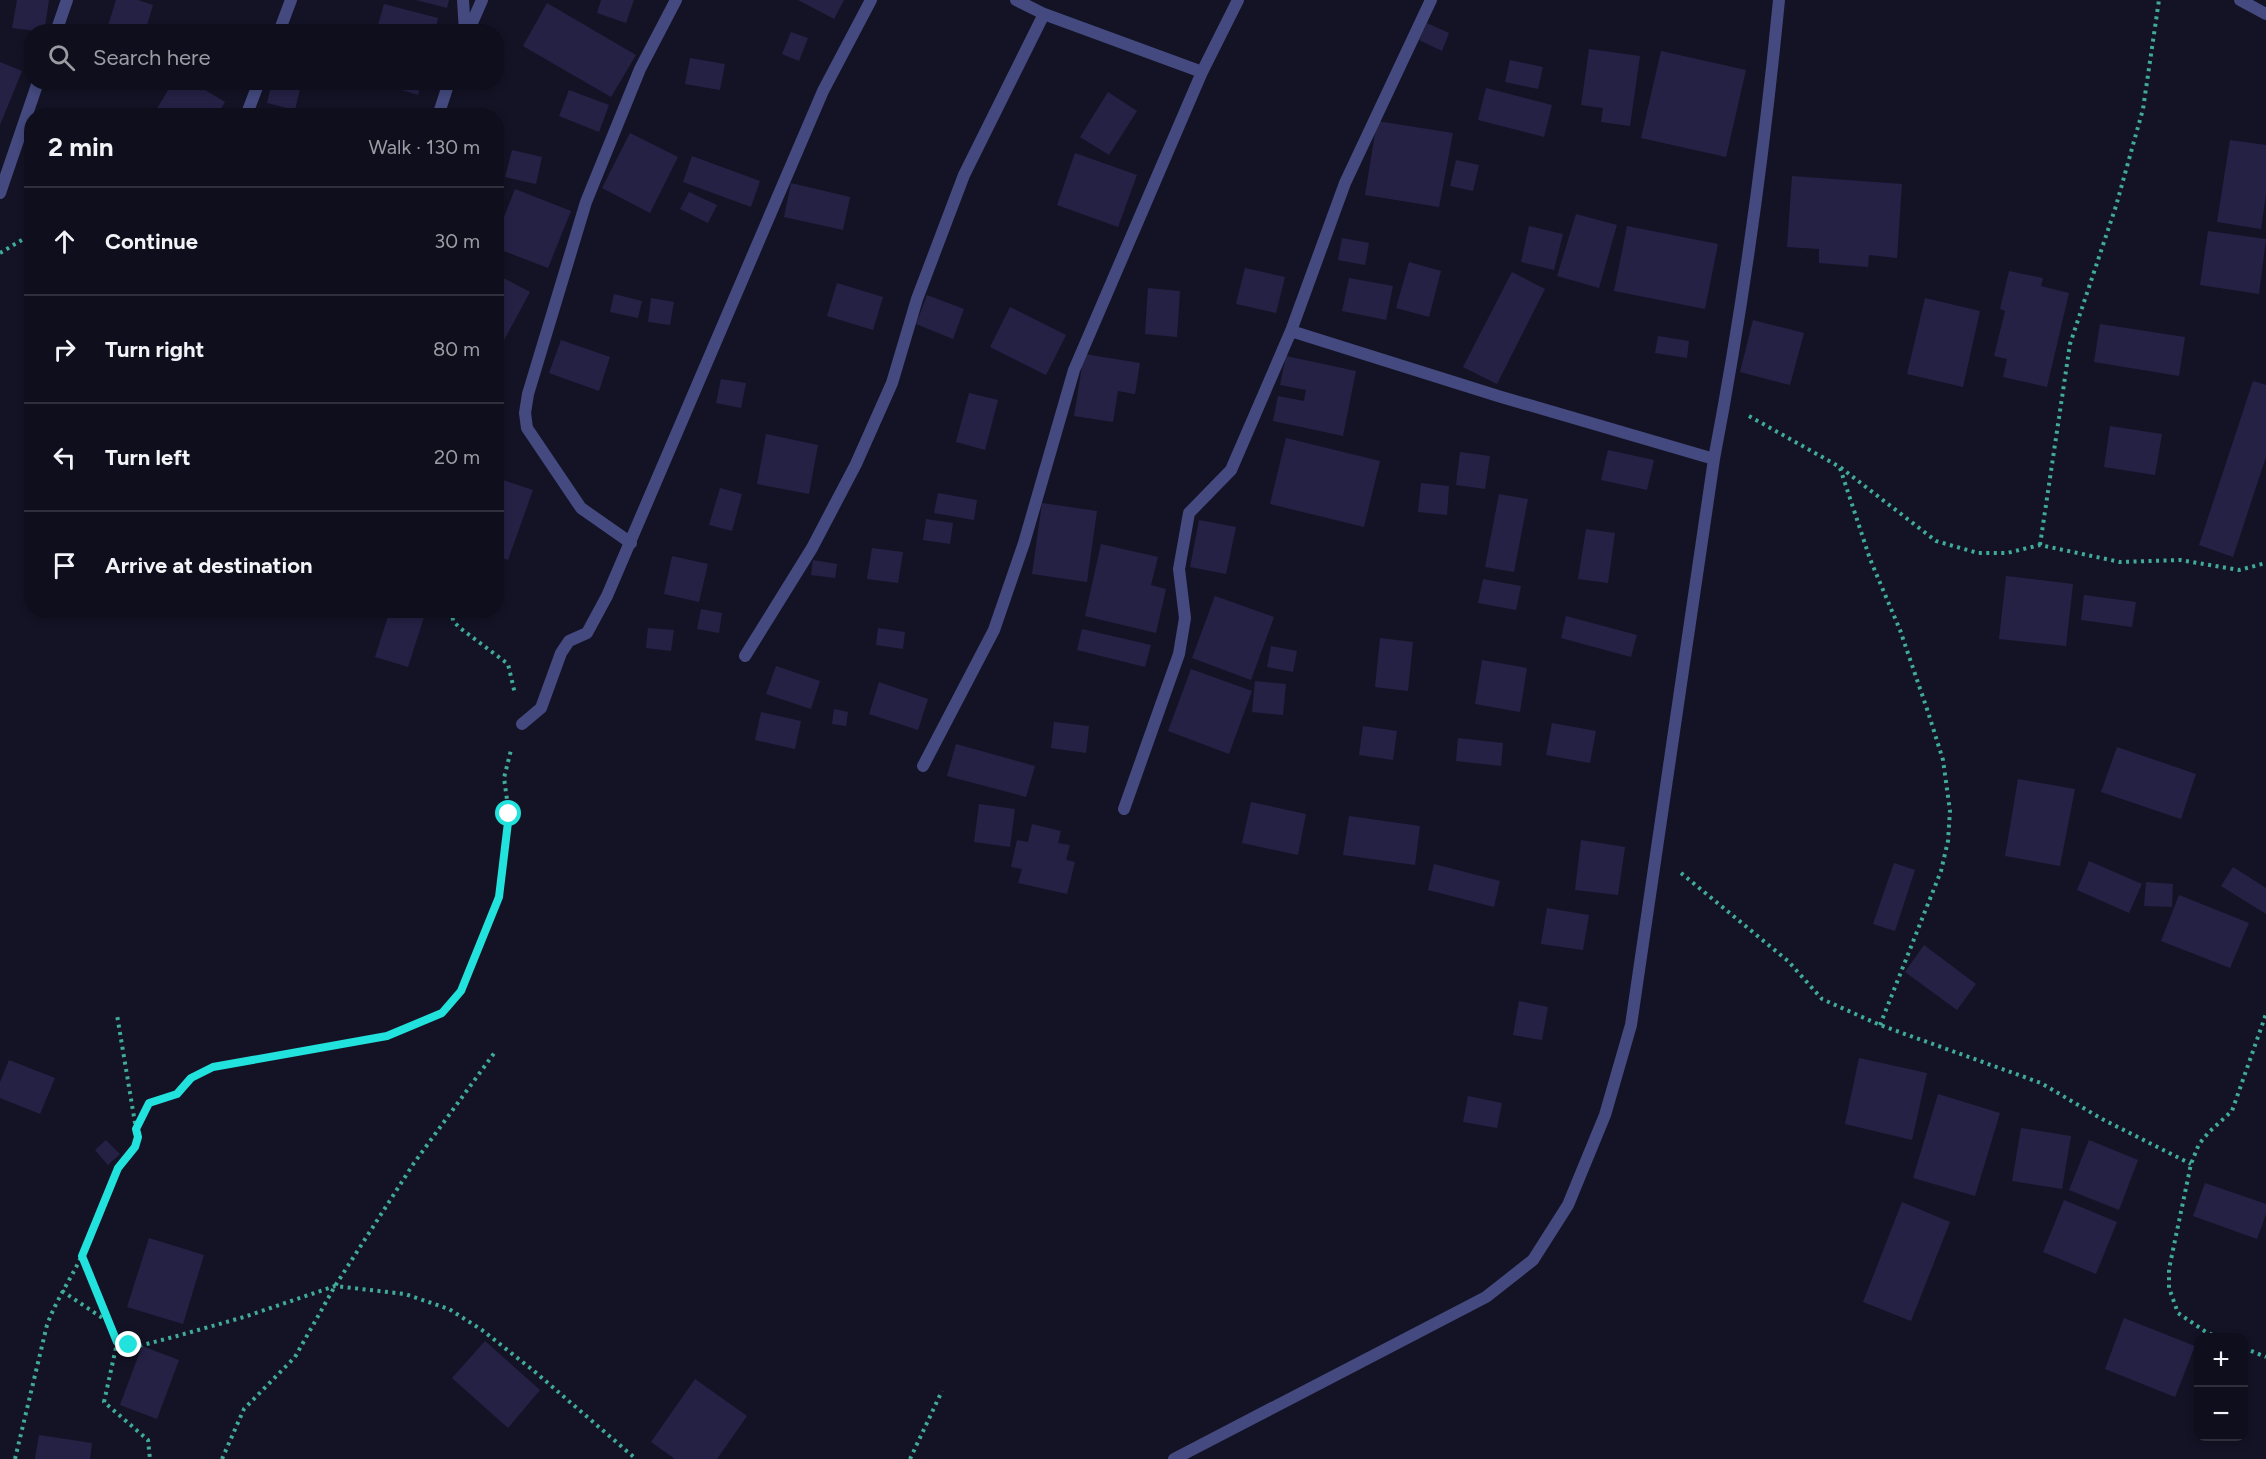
<!DOCTYPE html>
<html lang="en">
<head>
<meta charset="utf-8">
<style>
	body { margin:0; font-family:Figtree,sans-serif; background:#1d1c29; color:#f1f3f6 }
	.controls { position:absolute; right:18px; bottom:18px; display:grid; overflow:hidden; border-radius:12px; box-shadow:0 3px 9px #0003 }
	.controls button { width:54px; height:54px; display:grid; place-items:center; padding:0; border:0; border-bottom:2px solid #2f2e3b; background:#0f0e1c; color:#f1f3f6; font:30px sans-serif }
	.stop { position:absolute; width:18px; height:18px; margin:-14px; border:4px solid #21e2dc; border-radius:50%; background:#fff }
	.stop.end { background:#21e2dc; border-color:#fff; box-shadow:0 2px 6px #0008 }
	.list { margin:0; padding:0; list-style:none }
	h2 { display:flex; justify-content:space-between; align-items:center; height:78px; margin:0; padding:0 24px; font-size:26px }
	h2 small { font-size:20px; font-weight:400; color:#9b9ca3 }
	.list li { display:grid; grid-template-columns:39px 1fr auto; gap:18px; align-items:center; box-sizing:border-box; height:108px; padding:0 24px; border-top:2px solid #2f2e3b }
	.list b { display:block; font-size:22px; white-space:nowrap }
	.list em { font-size:20px; font-style:normal; color:#9b9ca3 }
	.icon { flex:none; width:33px; height:33px; fill:none; stroke:currentColor; stroke-width:2; stroke-linecap:round; stroke-linejoin:round }
	.map { position:relative; flex:none; width:2266px; height:1459px; overflow:hidden }
	.search { position:absolute; background:#0f0e1c; box-shadow:0 3px 9px #0003; left:24px; top:24px; width:480px; height:66px; display:flex; align-items:center; gap:15px; box-sizing:border-box; padding:0 21px; border-radius:24px; color:#9b9ca3; font-size:22px }
	.panel { position:absolute; background:#0f0e1c; box-shadow:0 3px 9px #0003; left:24px; top:108px; width:480px; height:510px; border-radius:24px }
	.map>svg:first-child { display:block }
	.building { fill:#242145 }
	.lines { fill:none; stroke-linecap:round; stroke-linejoin:round }
	.path { stroke:#40ab96; stroke-width:4; stroke-dasharray:3 4.5; stroke-linecap:butt }
	.minor { stroke:#444a7f; stroke-width:12 }
	.route { stroke:#21e2dc; stroke-width:8 }
</style>
</head>
<body>
<div class="map">
<svg width="2266" height="1459" viewBox="0 0 2266 1459">
	<rect width="100%" height="100%" fill="#141326"/>
	<!-- building -->
	<path class="building" d="M17 0H49L44 32 12 28Z
		M116 0H138L153 5 145 32H106Z
		M416 0H449L447 8Z
		M601 0H634L626 23 597 13Z
		M798 0H844L834 19Z
		M547 3 636 55 611 97 523 46Z
		M384 4 438 18 435 32H376Z
		M1427 23 1449 33 1442 51 1419 40Z
		M791 32 808 38 799 61 782 54Z
		M1589 49 1640 56 1630 126 1601 122 1603 108 1581 105Z
		M1661 51 1746 70 1726 157 1641 138Z
		M690 58 725 64 720 90 685 84Z
		M1510 60 1543 67 1538 89 1505 82Z
		M0 62 22 71 0 125Z
		M173 82H192L225 102 217 116H161L155 112Z
		M272 82 301 85 295 110 267 103Z
		M376 82H421L418 95Z
		M1486 88 1552 105 1544 137 1478 120Z
		M569 90 609 105 599 132 559 116Z
		M1108 92 1137 111 1109 155 1080 137Z
		M1377 121 1453 133 1439 207 1365 195Z
		M630 133 678 157 650 213 602 188Z
		M2230 140 2266 145V194L2261 229 2217 222Z
		M512 150 542 157 536 184 505 177Z
		M1075 153 1137 175 1118 227 1057 205Z
		M692 156 760 181 751 207 683 182Z
		M1456 160 1479 165 1473 191 1450 186Z
		M1792 176 1902 184 1897 258 1869 255 1868 267 1819 263V249L1787 247Z
		M791 183 850 197 843 230 784 217Z
		M515 189 571 211 548 268 496 248V237Z
		M689 192 717 205 708 223 680 209Z
		M1576 214 1617 225 1599 288 1557 276Z
		M1529 226 1563 234 1554 270 1521 262Z
		M1627 226 1718 244 1705 309 1614 291Z
		M2208 231 2266 239 2259 294 2200 285Z
		M1342 238 1369 243 1365 265 1338 260Z
		M1409 262 1441 271 1429 317 1396 308Z
		M1245 268 1285 277 1276 313 1236 304Z
		M2009 271 2043 278 2041 286 2069 293 2047 387 2003 377 2007 359 1994 356 2005 311 2000 309Z
		M1512 272 1545 289 1497 384 1463 367Z
		M496 274 530 292 496 355Z
		M1349 278 1393 286 1386 320 1342 311Z
		M837 283 883 297 873 330 827 316Z
		M1148 288 1180 291 1177 337 1145 334Z
		M614 294 642 301 638 318 610 312Z
		M927 295 964 309 953 339 916 324Z
		M651 298 674 302 670 325 648 322Z
		M1925 298 1980 311 1963 387 1907 374Z
		M1010 307 1066 335 1046 375 990 347Z
		M1753 320 1804 333 1790 385 1740 372Z
		M2100 324 2185 337 2179 376 2094 362Z
		M1658 336 1689 341 1687 358 1655 353Z
		M561 340 610 357 599 391 549 373Z
		M1084 354 1140 363 1135 394 1118 391 1113 422 1074 416Z
		M1286 356 1356 371 1343 436 1273 421 1278 396 1304 401 1306 390 1280 385Z
		M721 379 746 383 741 408 716 403Z
		M2253 381 2266 385V457L2233 557 2199 545Z
		M969 393 998 400 985 450 956 442Z
		M2110 426 2162 434 2155 475 2104 467Z
		M766 434 818 445 809 494 757 484Z
		M1286 438 1380 461 1364 527 1270 504Z
		M1608 450 1654 460 1647 490 1601 480Z
		M1460 452 1490 456 1485 489 1456 485Z
		M503 480 533 490 508 560 496 556V500Z
		M1421 483 1449 486 1447 515 1418 512Z
		M720 488 742 494 732 531 709 525Z
		M938 493 977 500 974 520 934 513Z
		M1499 494 1528 499 1514 572 1485 567Z
		M1042 503 1097 511 1087 582 1032 574Z
		M926 519 953 523 950 544 923 540Z
		M1199 520 1236 527 1226 574 1190 567Z
		M1586 529 1615 533 1608 583 1578 579Z
		M1101 544 1158 557 1151 585 1166 589 1156 633 1085 616Z
		M872 548 903 552 898 583 867 579Z
		M672 556 708 564 699 602 664 594Z
		M813 560 837 564 835 578 811 575Z
		M2006 576 2073 584 2066 646 1999 639Z
		M1483 579 1521 586 1516 610 1478 603Z
		M2084 595 2136 602 2132 627 2081 620Z
		M1215 596 1274 617 1251 680 1192 658Z
		M701 609 722 613 719 633 697 629Z
		M390 610H404L424 617 408 667 375 657Z
		M1566 616 1637 635 1631 657 1561 638Z
		M648 628 674 630 671 651 646 648Z
		M878 628 905 632 903 649 876 645Z
		M1082 629 1151 645 1145 667 1077 650Z
		M1380 638 1413 642 1408 691 1375 687Z
		M1271 646 1297 651 1293 672 1267 667Z
		M1482 660 1527 668 1520 712 1475 704Z
		M776 666 820 681 811 709 766 694Z
		M1191 669 1252 691 1229 754 1168 731Z
		M1255 681 1286 684 1283 715 1252 712Z
		M879 682 928 699 918 730 869 714Z
		M834 709 848 712 846 726 832 724Z
		M761 712 801 721 795 749 755 740Z
		M1054 722 1089 726 1086 753 1051 748Z
		M1552 723 1596 731 1590 763 1546 755Z
		M1363 726 1397 731 1393 760 1359 755Z
		M1458 738 1503 743 1501 766 1456 761Z
		M956 744 1035 766 1026 797 947 776Z
		M2117 747 2196 774 2181 819 2101 792Z
		M2018 779 2075 789 2060 866 2005 856Z
		M1251 802 1306 814 1298 855 1242 843Z
		M979 804 1015 809 1010 847 974 842Z
		M1349 816 1420 826 1415 865 1343 855Z
		M1032 824 1061 831 1058 843 1070 845 1066 860 1075 862 1067 894 1018 883 1022 869 1011 867 1017 840 1028 842Z
		M1581 840 1625 847 1618 895 1575 890Z
		M2089 861 2142 884 2129 913 2077 890Z
		M1894 863 1915 870 1895 931 1873 924Z
		M1434 864 1500 881 1494 907 1428 890Z
		M2233 867 2266 888V914L2221 886Z
		M2146 882 2173 884 2172 907 2144 906Z
		M2179 895 2249 923 2230 968 2161 941Z
		M1547 908 1589 915 1583 950 1541 944Z
		M1924 945 1976 984 1957 1010 1905 972Z
		M1519 1001 1548 1007 1542 1040 1513 1035Z
		M1859 1058 1927 1073 1912 1140 1845 1124Z
		M9 1060 55 1078 40 1114 0 1098V1082Z
		M1938 1094 2000 1113 1975 1196 1913 1178Z
		M1468 1096 1502 1103 1497 1128 1463 1122Z
		M2021 1128 2071 1136 2062 1189 2012 1181Z
		M106 1140 120 1154 108 1165 95 1150Z
		M2089 1140 2138 1160 2119 1210 2069 1190Z
		M2205 1183 2266 1204V1214L2257 1239 2193 1216Z
		M2064 1200 2117 1222 2096 1274 2043 1252Z
		M1902 1202 1950 1222 1911 1321 1863 1302Z
		M149 1238 204 1255 183 1324 127 1307Z
		M2124 1318 2195 1346 2175 1397 2105 1369Z
		M485 1341 540 1390 508 1428 452 1378Z
		M142 1346 179 1360 157 1419 120 1405Z
		M695 1379 747 1416 717 1459H675L651 1442Z
		M39 1435 92 1443 90 1459H35Z"/>
	<g class="lines">
		<!-- path -->
		<path class="path" d="M0 253 32 234
			M1749 416 1840 467 1936 541 1978 553H2007L2040 545 2120 562 2180 560 2239 570 2266 563
			M1840 468 1870 559 1900 630 1928 712 1943 760 1950 811 1948 841 1941 871 1880 1025
			M2040 545 2070 344 2116 206 2143 109 2159 0
			M452 610 453 621 460 628 508 664 515 694
			M1681 873 1788 961 1822 999 1880 1025 2041 1083 2102 1119 2191 1164
			M136 1129 149 1103 176 1094 191 1078 212 1067 387 1036 442 1013 461 991 499 897 509 814 504 778 511 750
			M83 1257 117 1343 104 1402 148 1440 150 1459
			M62 1291 107 1321
			M2219 1338 2206 1332 2178 1313 2169 1288V1269L2191 1164 2199 1144 2209 1132 2232 1111 2266 1014
			M117 1343 139 1346 177 1336 244 1317 335 1286 405 1294 449 1309 482 1330 534 1371 636 1459
			M2244 1348 2266 1357
			M15 1459 47 1325C56 1300 71 1279 82 1255 96 1227 104 1197 118 1169 126 1154 139 1148 136 1129L117 1015
			M222 1459 244 1409 295 1357 335 1286 414 1163 495 1052
			M910 1459 942 1391"/>
		<!-- minor -->
		<path class="minor" d="M463 0 465 32
			M1016 0 1044 14 1202 72
			M2240 0 2266 14
			M56 32 67 0
			M279 32 291 0
			M468 32 482 0
			M246 116 259 82
			M438 116 449 82
			M0 193 38 82
			M1291 331 1498 396 1714 459
			M631 543 581 508 527 428 525 413 528 394 586 202 640 69 676 0
			M745 656 812 548 856 464 892 383 917 299 964 175 1044 14
			M522 724 541 708 561 653 569 641 587 633 607 596 823 91 871 0
			M923 766 994 630 1024 543 1074 370 1202 72 1238 0
			M1124 809 1179 654 1185 618 1179 569 1189 513 1231 470 1291 331 1345 183 1431 0
			M1174 1459 1486 1297 1533 1260 1568 1205 1605 1115 1631 1025 1714 459C1743 307 1764 154 1779 0"/>
	</g>
	<g class="lines">
		<!-- route -->
		<path class="route" d="M129 1345 117 1342 82 1256 118 1168 135 1147 138 1137 136 1129 149 1103 177 1094 191 1078 213 1067 387 1036 442 1013 461 991 499 897 509 814"/>
	</g>
</svg>
<div class="controls">
<button>+</button>
<button>−</button>
</div>
<div class="stop" style="left:509px;top:814px"></div>
<div class="stop end" style="left:129px;top:1345px"></div>
<div class="search"><svg class="icon" aria-label="search" viewBox="0 0 24 24"><circle cx="10" cy="10" r="6"/><path d="M15 15l6 6"/></svg>Search here</div>
<section class="panel">
<h2>2 min<small>Walk · 130 m</small></h2>
<ul class="list">
<li><svg class="icon" aria-label="ahead" viewBox="0 0 24 24"><path d="M12 20V5M6 11l6-6 6 6"/></svg><div><b>Continue</b></div><em>30 m</em></li>
<li><svg class="icon" aria-label="right" viewBox="0 0 24 24"><path d="M7 20v-9h11M14 6l5 5-5 5"/></svg><div><b>Turn right</b></div><em>80 m</em></li>
<li><svg class="icon" aria-label="left" viewBox="0 0 24 24"><path d="M17 20v-9H6M10 6l-5 5 5 5"/></svg><div><b>Turn left</b></div><em>20 m</em></li>
<li><svg class="icon" aria-label="arrive" viewBox="0 0 24 24"><path d="M6 21V4h12l-3 4 3 4H6"/></svg><div><b>Arrive at destination</b></div></li>
</ul>
</section>
</div>
</body>
</html>
